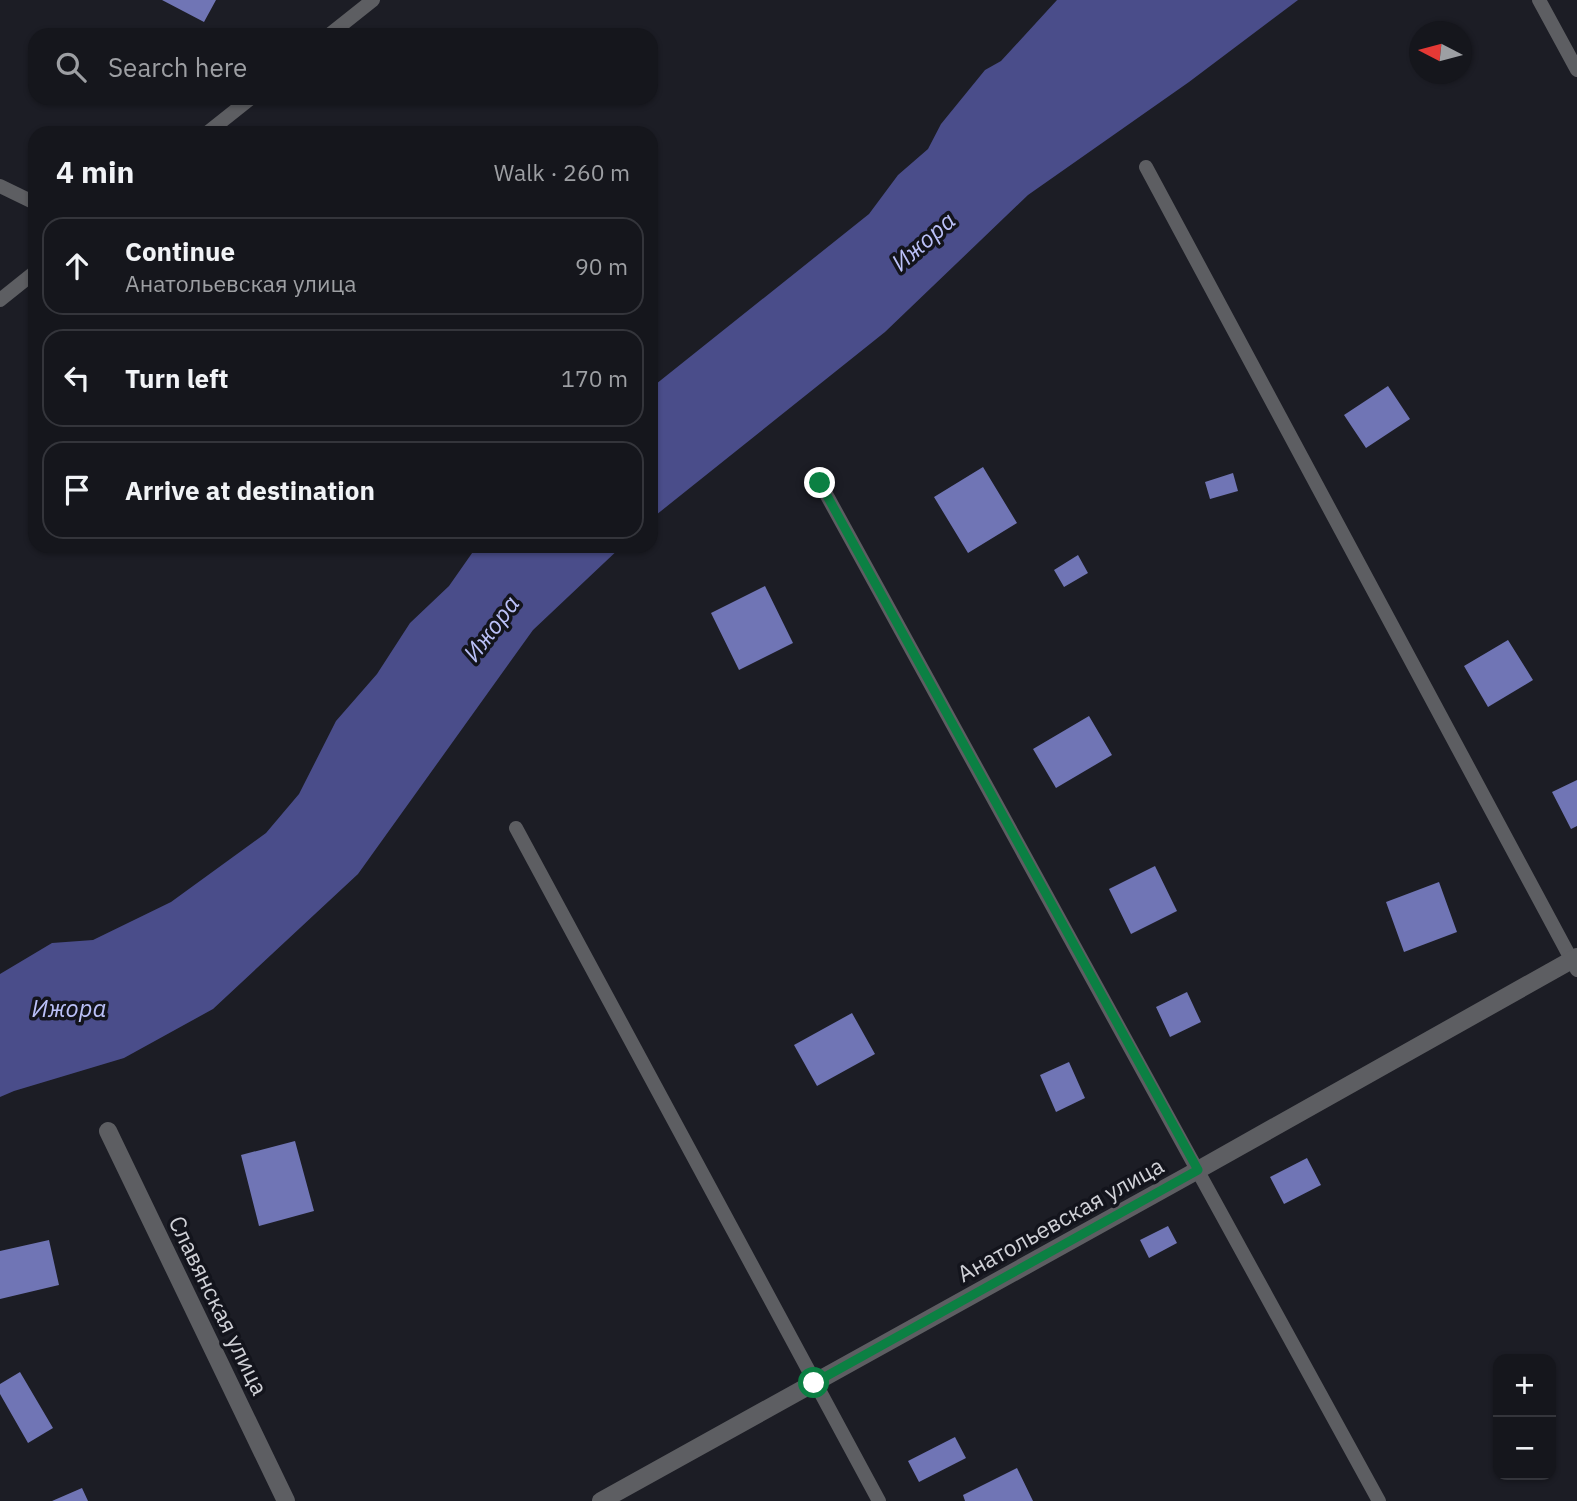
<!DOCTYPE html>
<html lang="en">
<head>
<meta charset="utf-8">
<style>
	body { margin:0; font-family:"IBM Plex Sans",sans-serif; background:#1e1f25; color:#f1f3f6 }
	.controls { position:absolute; right:21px; bottom:21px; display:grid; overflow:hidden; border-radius:14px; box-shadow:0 2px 5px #0004 }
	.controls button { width:63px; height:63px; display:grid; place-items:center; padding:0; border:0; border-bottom:2px solid #34353b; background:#15161c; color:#f1f3f6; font:35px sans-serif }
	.compass { position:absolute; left:1409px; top:21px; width:63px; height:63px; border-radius:50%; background:#15161c; box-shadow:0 2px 5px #0004; rotate:276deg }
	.stop { position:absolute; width:21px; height:21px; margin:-16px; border:5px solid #0b8043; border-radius:50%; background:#fff }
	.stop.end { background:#0b8043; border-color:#fff; box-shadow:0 2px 7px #0008 }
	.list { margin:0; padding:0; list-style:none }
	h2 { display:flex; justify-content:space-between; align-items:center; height:91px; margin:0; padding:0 28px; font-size:30px }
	h2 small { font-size:23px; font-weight:400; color:#9d9fa3 }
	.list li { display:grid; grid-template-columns:46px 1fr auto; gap:21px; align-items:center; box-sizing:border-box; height:98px; margin:0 14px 14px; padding:0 14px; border:2px solid #34353b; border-radius:21px }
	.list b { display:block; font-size:26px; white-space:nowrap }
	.list p { margin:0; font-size:23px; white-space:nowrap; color:#9d9fa3 }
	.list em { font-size:23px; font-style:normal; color:#9d9fa3 }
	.icon { flex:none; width:38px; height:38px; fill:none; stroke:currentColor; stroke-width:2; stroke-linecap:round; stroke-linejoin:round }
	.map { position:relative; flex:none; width:1577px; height:1501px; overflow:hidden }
	.search { position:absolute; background:#15161c; box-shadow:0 2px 5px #0004; left:28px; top:28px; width:630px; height:77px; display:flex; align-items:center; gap:18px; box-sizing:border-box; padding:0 24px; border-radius:21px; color:#9d9fa3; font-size:26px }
	.panel { position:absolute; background:#15161c; box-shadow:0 2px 5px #0004; left:28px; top:126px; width:630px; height:427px; border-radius:21px }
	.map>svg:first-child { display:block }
	.water { fill:#4a4d8a }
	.building { fill:#7075b5 }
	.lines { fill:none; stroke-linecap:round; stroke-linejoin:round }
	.service { stroke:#5d5e62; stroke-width:14 }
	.minor { stroke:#5d5e62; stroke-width:18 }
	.route { stroke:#0b8043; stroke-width:9 }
	.labels { text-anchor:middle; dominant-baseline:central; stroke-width:7; stroke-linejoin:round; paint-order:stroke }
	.street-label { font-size:23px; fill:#d0d1d7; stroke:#13141c }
	.water-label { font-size:24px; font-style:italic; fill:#bbc1f8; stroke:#13141c }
</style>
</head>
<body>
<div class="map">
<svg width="1577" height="1501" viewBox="0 0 1577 1501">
	<rect width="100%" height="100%" fill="#1c1d25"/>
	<!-- water -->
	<path class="water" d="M1057 0H1298L1189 82 1028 195 885 332 651 519V388L869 214 898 175 928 149 941 124 985 70 1001 61Z
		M477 546H622L533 630 358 874 213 1009 124 1058 14 1091 0 1097V974L52 943 93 940 171 902 266 833 299 794 336 721 377 674 410 623 449 586Z"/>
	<!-- building -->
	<path class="building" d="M162 0H216L204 22Z
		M1388 386 1410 419 1366 448 1344 415Z
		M983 467 1017 523 968 553 934 497Z
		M1233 473 1238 491 1210 499 1205 482Z
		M1078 555 1088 573 1064 587 1054 570Z
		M765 586 793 643 739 670 711 613Z
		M1508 640 1533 680 1488 707 1464 666Z
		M1089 716 1112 755 1056 788 1033 749Z
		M1577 780V826L1571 829 1552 792Z
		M1155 866 1177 911 1131 934 1109 889Z
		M1439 882 1457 932 1404 952 1386 902Z
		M1187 992 1201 1022 1170 1037 1156 1007Z
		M852 1013 875 1054 817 1086 794 1045Z
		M1069 1062 1085 1098 1056 1112 1040 1075Z
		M295 1141 314 1211 259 1226 241 1155Z
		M1307 1158 1321 1185 1284 1204 1270 1177Z
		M1168 1226 1177 1243 1149 1258 1140 1240Z
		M49 1240 59 1285 0 1299V1251Z
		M20 1372 53 1428 28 1443 0 1394V1384Z
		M955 1437 966 1458 919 1482 908 1461Z
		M1017 1468 1033 1501H965L963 1495Z
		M82 1488 88 1501H52Z"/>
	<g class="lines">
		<!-- service -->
		<path class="service" d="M1539 0 1577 70
			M329 35 373 0
			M207 133 251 98
			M1146 167 1577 970
			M0 186 35 203
			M0 300 35 272
			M820 483 1379 1501
			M516 828 879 1501"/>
		<!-- minor -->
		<path class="minor" d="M108 1131 286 1501
			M601 1501 1198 1170 1577 957"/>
	</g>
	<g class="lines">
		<!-- route -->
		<path class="route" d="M814 1383 1198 1170 820 483"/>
	</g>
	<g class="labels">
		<!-- street labels -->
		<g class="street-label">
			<text transform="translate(1060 1219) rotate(-29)">Анатольевская улица</text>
			<text transform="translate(219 1305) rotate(64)">Славянская улица</text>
		</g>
		<!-- water labels -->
		<g class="water-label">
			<text transform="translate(923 241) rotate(-41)">Ижора</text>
			<text transform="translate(491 628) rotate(-53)">Ижора</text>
			<text x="69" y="1008">Ижора</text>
		</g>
	</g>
</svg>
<div class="controls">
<button>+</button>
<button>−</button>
</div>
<svg class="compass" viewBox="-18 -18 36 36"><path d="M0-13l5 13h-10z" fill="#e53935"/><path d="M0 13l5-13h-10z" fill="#9d9fa3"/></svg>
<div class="stop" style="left:814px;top:1383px"></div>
<div class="stop end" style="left:820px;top:483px"></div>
<div class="search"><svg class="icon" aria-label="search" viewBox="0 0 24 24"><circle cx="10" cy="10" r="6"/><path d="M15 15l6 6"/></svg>Search here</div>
<section class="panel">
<h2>4 min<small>Walk · 260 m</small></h2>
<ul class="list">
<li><svg class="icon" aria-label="ahead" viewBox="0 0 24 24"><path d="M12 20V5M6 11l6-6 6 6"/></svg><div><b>Continue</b><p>Анатольевская улица</p></div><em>90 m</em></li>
<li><svg class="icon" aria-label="left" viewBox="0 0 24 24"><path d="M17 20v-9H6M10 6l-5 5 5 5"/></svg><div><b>Turn left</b></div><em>170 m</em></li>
<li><svg class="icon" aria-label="arrive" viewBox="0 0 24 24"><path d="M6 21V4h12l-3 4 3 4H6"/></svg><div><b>Arrive at destination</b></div></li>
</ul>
</section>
</div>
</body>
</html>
